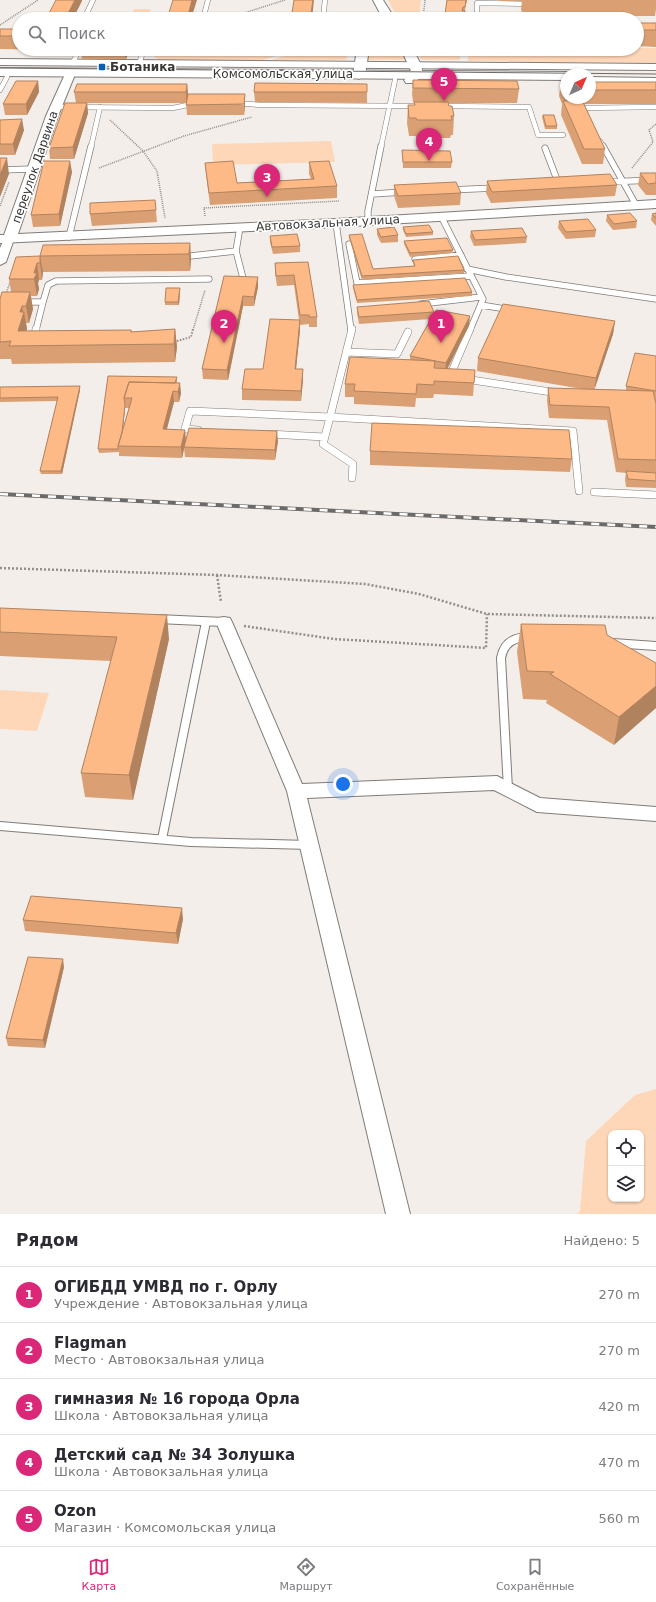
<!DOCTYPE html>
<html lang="ru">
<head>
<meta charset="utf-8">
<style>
	body { margin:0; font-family:"DejaVu Sans",sans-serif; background:#f7f7f7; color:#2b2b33 }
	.controls { position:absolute; right:12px; bottom:12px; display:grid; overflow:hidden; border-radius:8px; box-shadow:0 1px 3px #0004 }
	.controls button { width:36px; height:36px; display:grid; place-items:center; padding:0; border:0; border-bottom:1px solid #e1e1e2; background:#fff; color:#2b2b33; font:20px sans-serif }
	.compass { position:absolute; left:560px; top:68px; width:36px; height:36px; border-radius:50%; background:#fff; box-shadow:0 1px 3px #0004; rotate:44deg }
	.you { position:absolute; left:343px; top:784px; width:14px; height:14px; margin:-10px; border:3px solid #fff; border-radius:50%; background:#1a73e8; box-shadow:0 0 0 6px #1a73e833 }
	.badge { display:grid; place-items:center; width:26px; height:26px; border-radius:50%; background:#db2777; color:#fff; font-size:13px; font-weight:700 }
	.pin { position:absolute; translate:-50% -33px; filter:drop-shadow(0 1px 2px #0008) }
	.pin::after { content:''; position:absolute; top:21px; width:14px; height:12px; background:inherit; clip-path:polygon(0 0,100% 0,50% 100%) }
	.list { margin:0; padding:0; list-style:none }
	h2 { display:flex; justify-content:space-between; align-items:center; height:52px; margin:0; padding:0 16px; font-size:17px }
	h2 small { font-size:13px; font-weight:400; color:#7c7c81 }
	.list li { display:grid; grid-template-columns:26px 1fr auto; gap:12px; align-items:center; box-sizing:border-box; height:56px; padding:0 16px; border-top:1px solid #e1e1e2 }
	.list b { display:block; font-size:15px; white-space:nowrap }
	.list p { margin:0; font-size:13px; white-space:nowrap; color:#7c7c81 }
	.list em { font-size:13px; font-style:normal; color:#7c7c81 }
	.icon { flex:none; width:22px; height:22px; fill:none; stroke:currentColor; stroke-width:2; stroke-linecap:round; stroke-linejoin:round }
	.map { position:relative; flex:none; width:656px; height:1214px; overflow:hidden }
	.search { position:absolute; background:#fff; box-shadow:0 1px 3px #0004; left:12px; right:12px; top:12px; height:44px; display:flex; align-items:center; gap:10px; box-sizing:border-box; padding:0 14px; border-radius:22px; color:#7c7c81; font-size:15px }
	.sheet { height:332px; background:#fff }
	nav { display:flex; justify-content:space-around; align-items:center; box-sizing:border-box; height:56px; border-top:1px solid #e1e1e2; background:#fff; font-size:11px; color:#7c7c81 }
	nav a { display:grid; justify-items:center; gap:2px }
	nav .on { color:#db2777 }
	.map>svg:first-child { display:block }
	.green { fill:#fed6b8; fill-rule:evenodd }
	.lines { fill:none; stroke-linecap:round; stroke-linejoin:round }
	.service-far3-casing { stroke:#817c78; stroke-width:5.5 }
	.service-far2-casing { stroke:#817c78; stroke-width:7 }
	.service-far1-casing { stroke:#817c78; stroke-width:8 }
	.service-casing { stroke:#817c78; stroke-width:10 }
	.minor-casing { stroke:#817c78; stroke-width:2 }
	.tertiary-casing { stroke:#817c78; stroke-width:2 }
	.secondary-casing { stroke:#817c78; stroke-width:2 }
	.primary-casing { stroke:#817c78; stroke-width:2 }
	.path-far2 { stroke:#918e8b; stroke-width:1.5; stroke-dasharray:1 1; stroke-linecap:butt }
	.path-far1 { stroke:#918e8b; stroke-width:2; stroke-dasharray:1.5 1.5; stroke-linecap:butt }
	.path { stroke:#918e8b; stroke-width:2.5; stroke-dasharray:2 2; stroke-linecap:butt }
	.service-far3 { stroke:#fff; stroke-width:4.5 }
	.service-far2 { stroke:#fff; stroke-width:5.5 }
	.service-far1 { stroke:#fff; stroke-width:7 }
	.service { stroke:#fff; stroke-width:8 }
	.minor { fill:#fff; fill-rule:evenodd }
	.tertiary { fill:#fff; fill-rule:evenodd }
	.secondary { fill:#fff; fill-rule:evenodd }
	.primary { fill:#fff; fill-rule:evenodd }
	.tram { stroke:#6c6967; stroke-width:1 }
	.rail-casing { stroke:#6c6967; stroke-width:4 }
	.rail { stroke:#fff; stroke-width:2.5; stroke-dasharray:8; stroke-linecap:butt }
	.wall { fill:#daa074; fill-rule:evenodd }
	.shaded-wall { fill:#b1825e }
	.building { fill:#fdba87; stroke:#b1825e }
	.poi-dot { fill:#0662af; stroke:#fff; stroke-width:1.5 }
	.labels { text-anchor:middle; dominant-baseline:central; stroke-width:3.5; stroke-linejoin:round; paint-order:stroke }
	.far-poi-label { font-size:12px; font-weight:bold; fill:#393735; stroke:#fff; text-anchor:start }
	.far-street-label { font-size:12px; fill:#393735; stroke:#fff }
</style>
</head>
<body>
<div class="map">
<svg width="656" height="1214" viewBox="0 0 656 1214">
	<rect width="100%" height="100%" fill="#f4eeea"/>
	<!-- green -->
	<path class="green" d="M388 0H421L419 19H398Z
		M134 9H151L146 19H129Z
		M637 48H656V63L468 61 467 49Z
		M274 49H298L260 61 158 60 154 56 163 51H274Z
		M308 49H349L346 60H271Z
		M369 49H400L406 60H367Z
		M415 49H460V60H422Z
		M331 141 335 162 213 165 212 144Z
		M0 690 49 693 37 731 0 729Z
		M656 1089V1214H577L580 1211 586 1141 635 1095ZM611 1133H641V1199H611Z"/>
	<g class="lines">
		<!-- service-far3 casing -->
		<g class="service-far3-casing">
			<path id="service-far3" d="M84 19 93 0
				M203 19 208 0
				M323 19 325 0
				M477 19V3L531 4
				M73 63 79 49
				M139 64 144 49
				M0 90 7 77
				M234 103 262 105 418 106
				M442 106 529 107 538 135H563
				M56 107 173 108 197 103
				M586 115 582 108 656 107
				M600 141 603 147
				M91 147 100 107
				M381 147 395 80"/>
		</g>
		<!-- service-far2 casing -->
		<g class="service-far2-casing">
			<path id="service-far2" d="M603 146 636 205
				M545 148 559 185
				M0 170 33 169
				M605 182 656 180
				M449 190 495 188
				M372 194 404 192
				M441 216 483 299 470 330
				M368 221V211L381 146
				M336 223 351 330
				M69 237 91 146
				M349 244 357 283 471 276
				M236 251 244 282
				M181 257 236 251 240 227
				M415 259 461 255
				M467 269 506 277 656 299
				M23 302H43L48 285 56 281 209 279
				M421 304 481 297
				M481 305 512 310
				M36 330 43 302"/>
		</g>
		<!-- service-far1 casing -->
		<g class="service-far1-casing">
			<path id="service-far1" d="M36 329 35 334 37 340
				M352 329 330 417 573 431 579 491
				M346 352 397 354 408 332
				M452 377 450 376 470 329
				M465 379 558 393
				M198 430 185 429 190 411 330 417 323 444 353 464 352 478
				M268 434 325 437
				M594 492 656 495"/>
		</g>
		<!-- service casing -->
		<g class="service-casing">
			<path id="service" d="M157 619 224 622
				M613 643 656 646
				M508 789 501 658C504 642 514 637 530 637
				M0 826 191 842 309 845
				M162 839 206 622"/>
		</g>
		<!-- minor casing -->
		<g class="minor-casing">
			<path id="minor" d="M0 59 656 64V70L0 65Z
				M9 236 14 239 6 262 0 265V248L5 237Z
				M224 617 230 618 232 622 302 784 497 776 540 798 656 807V821L537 812 494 790 307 798 410 1214H386L287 791 216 622 218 618Z"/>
		</g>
		<!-- tertiary casing -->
		<g class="tertiary-casing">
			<path id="tertiary" d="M71 69 76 72 58 116 18 234 336 219 656 200V208L336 227 0 243V235H4L46 116 66 72Z"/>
		</g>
		<!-- secondary casing -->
		<g class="secondary-casing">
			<path id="secondary" d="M373 0H383L395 19H383Z
				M357 49H369L365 75 359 79 353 75Z
				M401 49H413L421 65 423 75 414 83H406L404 80 411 74V71Z"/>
		</g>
		<!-- primary casing -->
		<g class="primary-casing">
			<path id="primary" d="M0 68 566 72 571 74H566V80L0 76Z
				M590 77 656 78V86L590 85Z"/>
		</g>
		<!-- path-far2 -->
		<path class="path-far2" d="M225 19 285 0
			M423 19 425 0
			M0 25 38 0
			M110 120 143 151 157 171 165 218
			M99 168 184 136 252 117
			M632 168 653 142 649 130 656 124
			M0 206 9 182
			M205 216 204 208 339 201
			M6 294 10 282
			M193 330 205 290"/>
		<!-- path-far1 -->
		<path class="path-far1" d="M177 341 191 337 193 329"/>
		<!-- path -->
		<path class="path" d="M0 568 217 575 365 584 419 594 487 614 656 618
			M217 575 221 602
			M244 626 334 639 486 648 487 614"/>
		<!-- service-far3 -->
		<use href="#service-far3" class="service-far3"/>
		<!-- service-far2 -->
		<use href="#service-far2" class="service-far2"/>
		<!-- service-far1 -->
		<use href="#service-far1" class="service-far1"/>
		<!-- service -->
		<use href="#service" class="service"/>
		<!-- minor -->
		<use href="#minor" class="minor"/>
		<!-- tertiary -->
		<use href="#tertiary" class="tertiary"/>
		<!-- secondary -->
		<use href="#secondary" class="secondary"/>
		<!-- primary -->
		<use href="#primary" class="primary"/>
		<!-- tram -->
		<path class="tram" d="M0 68 656 74"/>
		<!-- rail casing -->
		<g class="rail-casing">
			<path id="rail" d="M0 494 656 527"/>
		</g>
		<!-- rail -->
		<use href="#rail" class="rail"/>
	</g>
	<!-- wall -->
	<path class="wall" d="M447 0H467V3H466L464 19H445Z
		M499 0H656V9L655 16H523L521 9 522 1H499Z
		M637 23H656V47L637 46Z
		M0 29H19V49H53L52 50 0 49Z
		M83 49H128L129 52 126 59H82L81 53Z
		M163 49H274L273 51 163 50Z
		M413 80 519 89 517 103H448L449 106 454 116 453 135H451L450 138H416V136H409L407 123 408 105H414V102H413L412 94Z
		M38 81 39 92 27 115H5L3 104Z
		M561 82H566V98H590V82H656V104H584L605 149 603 164H582L561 115 562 104 559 96Z
		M187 84 188 94 245 105 244 115H187L186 103H87L88 113 74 159H50L49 148 76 103 74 92Z
		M254 92H367V103L255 102Z
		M543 115 557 126V129H545L542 117Z
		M0 120 24 130 15 155H0Z
		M402 150 452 162 451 168H403Z
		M309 162 337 186V198L210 205 206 174 205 163 237 183 311 179 309 174Z
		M72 172 60 226 33 227 31 215Z
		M640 173H656V195H646L638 185Z
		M487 181 617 185 615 196 491 203 486 193Z
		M394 185 461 193 460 205 398 208 394 196Z
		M155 200 157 222 92 226 90 214Z
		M656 213V226L651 220 652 214Z
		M607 215 637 221 636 228 613 230 606 221Z
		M559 221 596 230 595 237 566 239 558 228Z
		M403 227 433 232V235L406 237 403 230Z
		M377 229 398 235V242L381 243 377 235Z
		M471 231 527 237 526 243 474 246 470 237Z
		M349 235 373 269 414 266 413 263V260L464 270V273L362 280 349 238Z
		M270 236 300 246V252L273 254 270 242Z
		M404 241 453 250 452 253 410 257 404 244Z
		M190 243 191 260 190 271 43 272 42 280H39L38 283 39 289 37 296H31L33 309 29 323H26L27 329 26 331 131 330 132 332 175 329 177 347 175 362 12 364 11 359H0V299L11 292 9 279 40 256Z
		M308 262 317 317V327H309V324L300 325V324V330L296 369 303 379 301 401 242 400V389L263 369 299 320 294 285 277 286 275 273V263Z
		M224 276 258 277V287L254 306H243L228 380 203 379 202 369Z
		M353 285 472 292V296L357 303 353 288Z
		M180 288V291L179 305H165V302Z
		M357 307 434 312V314L469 326 448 368 474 383 473 396 434 394 433 398H416L415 407 354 404V397H345V384L410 360V356L431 319 359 324 357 313Z
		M615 321 613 334 594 389 626 390V386L656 356V401H655L656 404V488L626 487 625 479 626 473 616 472 607 420 549 418 547 401 548 388 582 389 477 371 478 358Z
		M108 376 177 377V383L181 393 179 402H174L167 429 186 439 278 441 275 460 185 457 184 448 182 458 119 456V452L99 453 98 449ZM125 408H129L123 429Z
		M80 386V390L62 474H41L40 471 57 401 0 402V387Z
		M370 451 572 459 570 472 370 465Z
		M0 608 169 639 133 800 85 797 81 773 111 661 0 656Z
		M521 624 656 663 614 745 546 703 547 700 523 699 517 652Z
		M183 919 178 944 25 931 23 920Z
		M64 967 45 1048 8 1046 6 1038Z"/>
	<!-- shaded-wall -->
	<path class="shaded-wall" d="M75 0H82V1L73 19H65Z
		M192 0H197L191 19H187Z
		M313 0H314L312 19H310Z
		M127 49H128L129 52 126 59 125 54Z
		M38 81 39 92 27 115 26 104Z
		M187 84 188 95 186 103V92Z
		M245 94V105L244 115V104Z
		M87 103 88 113 74 159 73 147Z
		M22 119 24 130 15 155 13 144Z
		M7 158 9 174 0 197V175Z
		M70 161 72 172 60 226 59 214Z
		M190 243 191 260 190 271 189 254Z
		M40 256 43 272 42 280 40 263Z
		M37 263 39 280 38 283 39 289 37 296 34 279V273Z
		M258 277V287L254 306V297Z
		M180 288V291L179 305 178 302Z
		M30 292 33 309 29 323 26 306Z
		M243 296V306L228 380 227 370Z
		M22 306 23 313 24 312 27 329 22 346 18 331 20 312Z
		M470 316 469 326 445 373 446 363Z
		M300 320V330L295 379V369Z
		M615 321 613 334 594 391 596 378Z
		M175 329 177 347 175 362 174 344Z
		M303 369V379L301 401V391Z
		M180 383 181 393 179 402 178 392Z
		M80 386V390L62 474 61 471Z
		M173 391 174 402 164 439 163 429Z
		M125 405V408L121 446H120Z
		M185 430 186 440 182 458 181 447Z
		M277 431 278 441 275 460V450Z
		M167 615 169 639 133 800 129 775Z
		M656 686V708L614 745 619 717Z
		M182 908 183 919 178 944 176 933Z
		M63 959 64 967 45 1048 43 1040Z"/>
	<!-- building -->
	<path class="building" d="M56 0H75L65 19H46Z
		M173 0H192L187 19H167Z
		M294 0H313L310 19H291Z
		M447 0H466L465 7H463L462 11H465V15L445 14Z
		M637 23H656V30H637Z
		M0 29H19V36H0Z
		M83 49H127L125 54 81 53Z
		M413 80 517 81 519 89 413 88Z
		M16 81H38L26 104H3Z
		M561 82H566V89H563Z
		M590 82H656V90H590Z
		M255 83 367 84V92H254Z
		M77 84H187L186 92H74Z
		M188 94H245L244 104 186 105Z
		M582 100 605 149H584L563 101Z
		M414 102H448L449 106H452L454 116H451L452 120H417L416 118H409L408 105H415Z
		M65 103H87L73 147 49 148Z
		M543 115H554L557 126H546Z
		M22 119 13 144H0V120Z
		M402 150 450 151 452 162H403Z
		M0 158H7L0 175Z
		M44 161H70L59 214 31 215Z
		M233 161 237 183 314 179 309 162 329 161 337 186 209 193 205 163Z
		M640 173H656V183L648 184Z
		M610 174 617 185 492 192 487 181Z
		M456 182 461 193 398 196 394 185Z
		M155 200 156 210 90 214V203Z
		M630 213 637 221 614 224 607 215Z
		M656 213V218L652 214Z
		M588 219 596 230 566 232 559 221Z
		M429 225 433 232 406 234 403 227Z
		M394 227 398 235 381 237 377 229Z
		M522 228 527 237 475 240 471 231Z
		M297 234 300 246 272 247 270 236Z
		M362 234 373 269 415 266 413 260 458 256 464 270 362 276 349 235Z
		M447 238 453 250 410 253 404 241Z
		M190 243 189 254 40 256 43 245Z
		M40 256V263H37L34 273H37L34 279H9L16 257Z
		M308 262 317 317H309V315H300L294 275 276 276 275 263Z
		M224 276 258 277 254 297 243 296 227 370 202 369Z
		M465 278 472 292 357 300 353 285Z
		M166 288H180L178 302H165Z
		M2 292H30L26 306H22L20 312H24L18 331 131 330V332L175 329 174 344 9 346 11 341 0 342V299Z
		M429 301 434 312 359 317 357 307Z
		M503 304 615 321 596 378 478 358Z
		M436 310 470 316 446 363 410 356Z
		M270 319 300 320 295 369H303L301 391 242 389 245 369H263Z
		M635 353 656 356V391L626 386Z
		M350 357 435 361 434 368 475 370 474 383 434 381V385L417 384 416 394 354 391 355 384H345Z
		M108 376 177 377 175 383 129 382 124 398 125 405 122 433 118 446V449H98Z
		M129 382 180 383 178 392 173 391 163 429 185 430 181 447 118 446 132 398H124Z
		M80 386 61 471H40L58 397 0 398V387Z
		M548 388 653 391 656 404V460L618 459 609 407 550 405Z
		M372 423 569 430 572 459 370 451Z
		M189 428 277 431 275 450 184 447Z
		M626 471 656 473V481L628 479Z
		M0 608 167 615 129 775 81 773 117 637 0 632Z
		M521 624 605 625 607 635 656 663V686L619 717 550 674 554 672 527 671Z
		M31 896 182 908 176 933 23 920Z
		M28 957 63 959 43 1040 6 1038Z"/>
	<!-- markers -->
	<rect class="poi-dot" x="98" y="63" width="8" height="8" rx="2"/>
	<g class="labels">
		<!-- far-poi labels -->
		<g class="far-poi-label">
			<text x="110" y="67">Ботаника</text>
		</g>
		<!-- far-street labels -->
		<g class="far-street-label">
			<text x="283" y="74">Комсомольская улица</text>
			<text transform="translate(35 167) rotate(-71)">переулок Дарвина</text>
			<text transform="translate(328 223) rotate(-3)">Автовокзальная улица</text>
		</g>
	</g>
</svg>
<div class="controls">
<button><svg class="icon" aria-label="locate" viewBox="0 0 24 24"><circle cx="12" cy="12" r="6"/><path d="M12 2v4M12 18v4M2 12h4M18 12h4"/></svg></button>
<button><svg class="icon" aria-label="layers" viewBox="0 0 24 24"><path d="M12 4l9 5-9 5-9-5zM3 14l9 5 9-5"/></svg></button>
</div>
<svg class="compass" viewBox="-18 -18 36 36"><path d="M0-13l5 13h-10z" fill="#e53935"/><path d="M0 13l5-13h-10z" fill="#7c7c81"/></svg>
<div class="you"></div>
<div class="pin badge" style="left:441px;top:343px">1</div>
<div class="pin badge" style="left:224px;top:343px">2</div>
<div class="pin badge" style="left:267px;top:197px">3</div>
<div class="pin badge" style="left:429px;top:161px">4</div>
<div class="pin badge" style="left:444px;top:101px">5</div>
<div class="search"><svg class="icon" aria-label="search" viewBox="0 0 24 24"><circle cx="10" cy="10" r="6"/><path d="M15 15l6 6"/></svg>Поиск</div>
</div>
<section class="sheet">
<h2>Рядом<small>Найдено: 5</small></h2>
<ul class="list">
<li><span class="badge">1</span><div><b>ОГИБДД УМВД по г. Орлу</b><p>Учреждение · Автовокзальная улица</p></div><em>270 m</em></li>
<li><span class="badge">2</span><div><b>Flagman</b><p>Место · Автовокзальная улица</p></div><em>270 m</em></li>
<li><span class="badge">3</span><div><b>гимназия № 16 города Орла</b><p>Школа · Автовокзальная улица</p></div><em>420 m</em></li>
<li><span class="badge">4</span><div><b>Детский сад № 34 Золушка</b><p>Школа · Автовокзальная улица</p></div><em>470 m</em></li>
<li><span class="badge">5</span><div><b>Ozon</b><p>Магазин · Комсомольская улица</p></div><em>560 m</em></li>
</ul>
</section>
<nav>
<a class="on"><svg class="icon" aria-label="map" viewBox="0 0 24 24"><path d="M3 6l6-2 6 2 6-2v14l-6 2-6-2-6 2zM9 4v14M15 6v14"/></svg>Карта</a>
<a><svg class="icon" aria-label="directions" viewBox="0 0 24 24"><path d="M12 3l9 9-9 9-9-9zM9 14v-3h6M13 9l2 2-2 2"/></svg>Маршрут</a>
<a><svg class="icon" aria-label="saved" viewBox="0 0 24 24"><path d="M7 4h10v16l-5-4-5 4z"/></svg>Сохранённые</a>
</nav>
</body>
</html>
